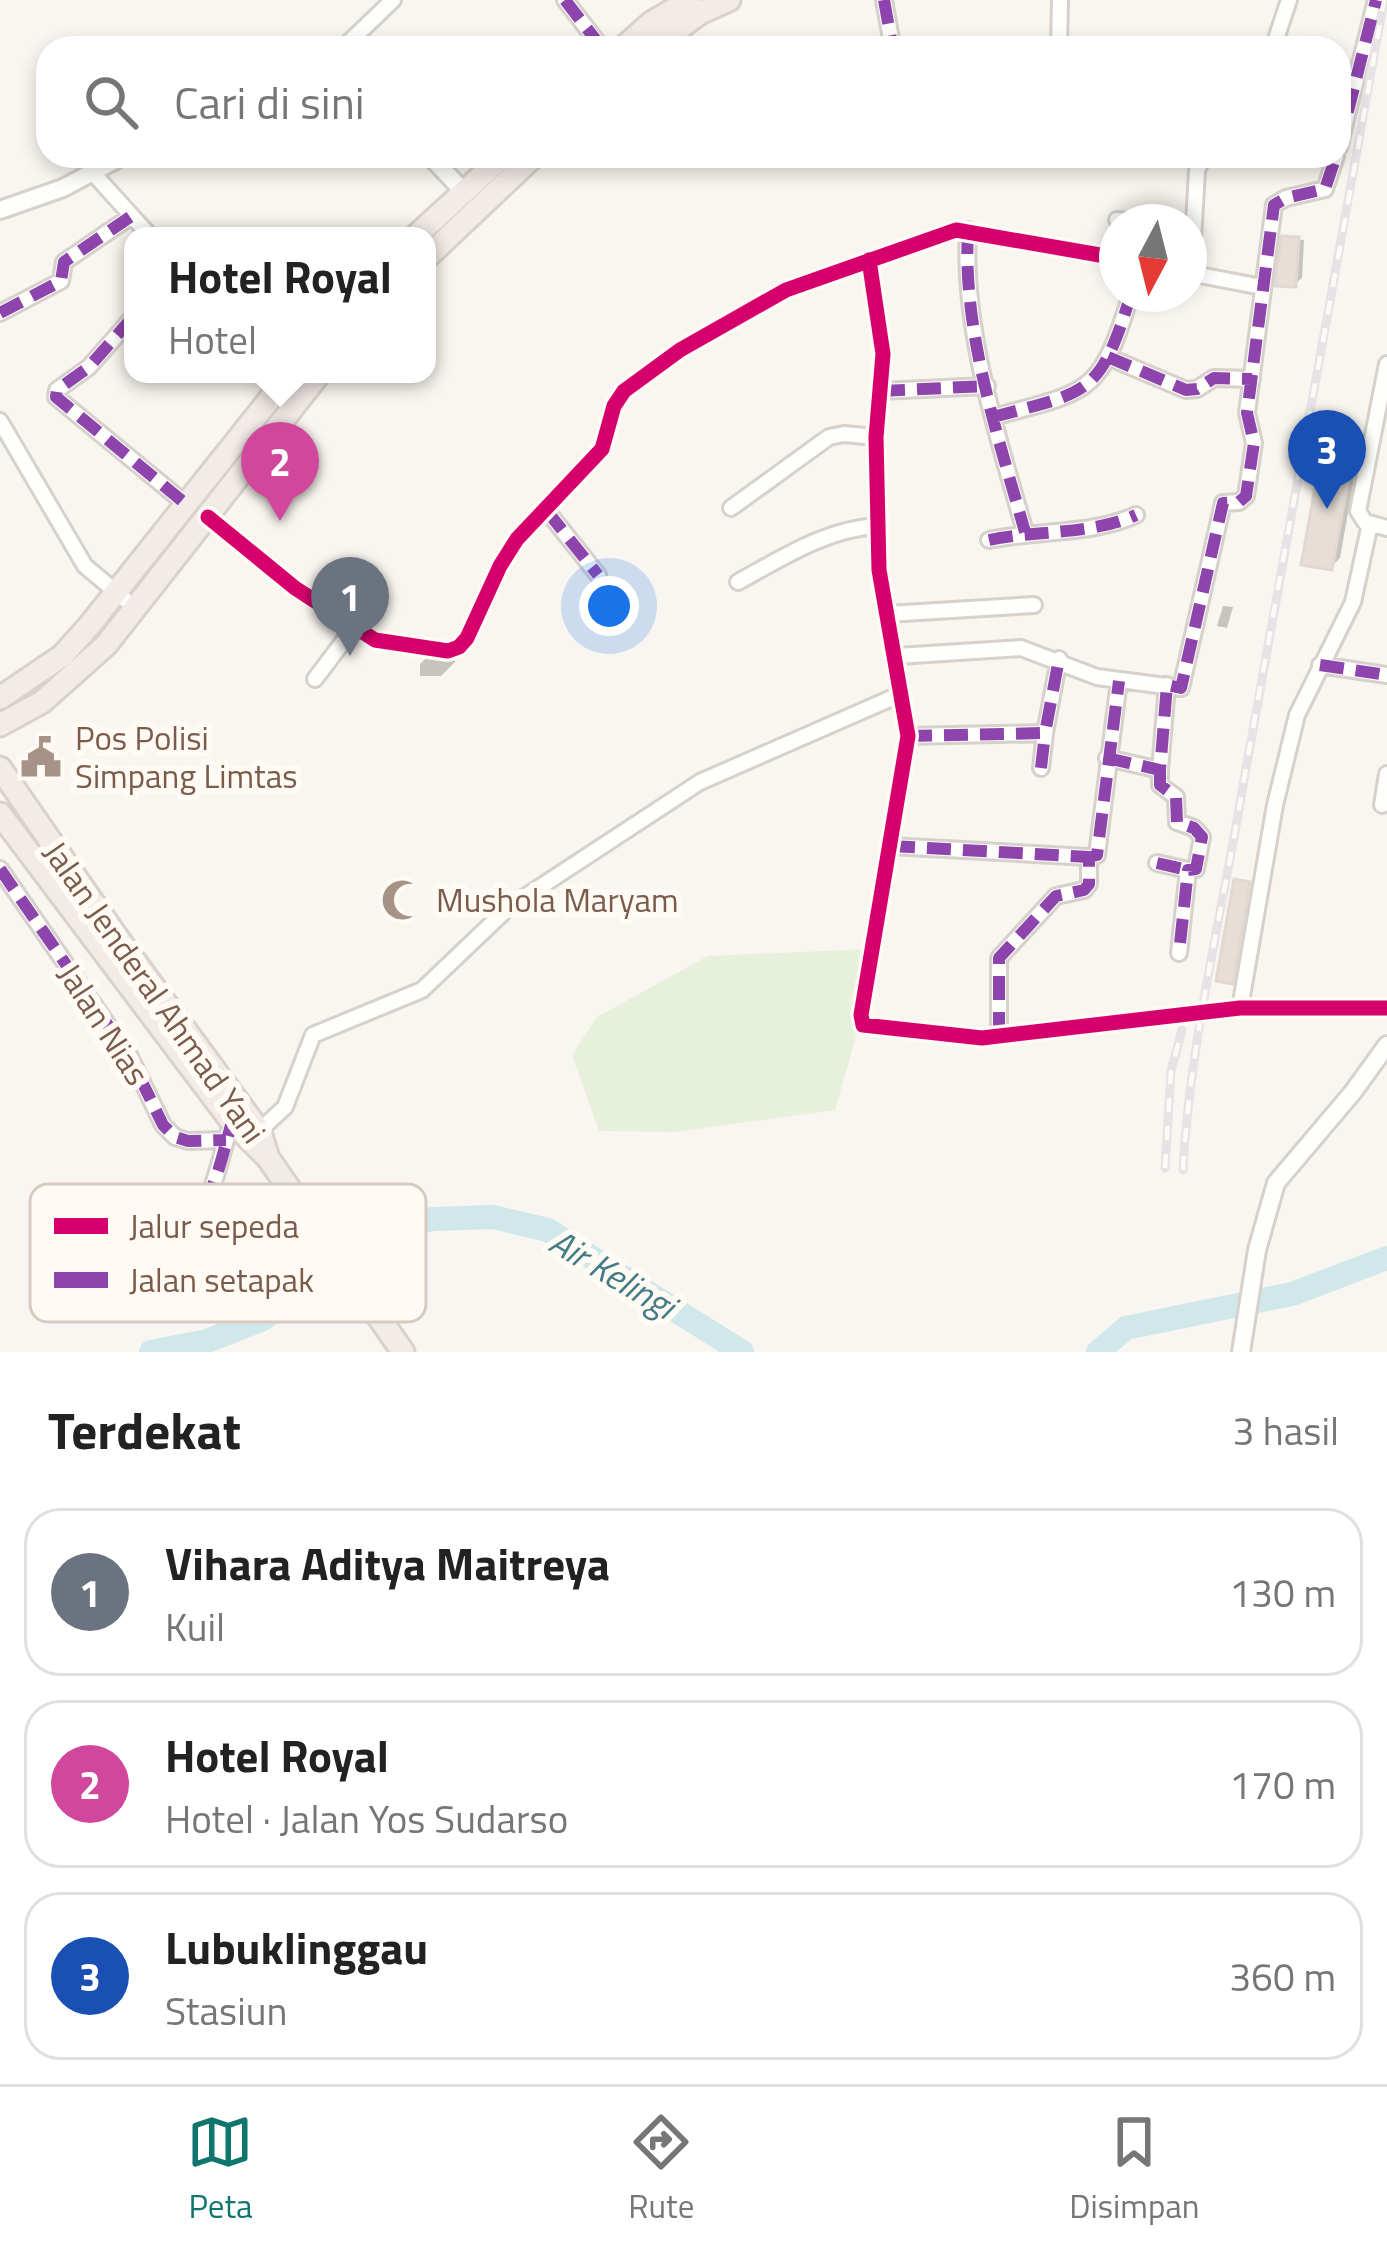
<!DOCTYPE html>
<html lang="id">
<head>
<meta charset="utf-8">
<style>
	body { margin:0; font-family:"Titillium Web",sans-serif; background:#f2f2f2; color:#222 }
	.compass { position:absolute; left:1099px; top:204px; width:108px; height:108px; border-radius:50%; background:#fff; box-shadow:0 6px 18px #0003; rotate:187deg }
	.you { position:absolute; left:609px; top:606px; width:42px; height:42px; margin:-30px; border:9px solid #fff; border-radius:50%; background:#1a73e8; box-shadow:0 0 0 18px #1a73e833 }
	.badge { display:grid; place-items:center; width:78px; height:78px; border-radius:50%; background:#0f766e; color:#fff; font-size:39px; font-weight:700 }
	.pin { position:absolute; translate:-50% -99px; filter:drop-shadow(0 3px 6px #0008) }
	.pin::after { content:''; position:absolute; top:63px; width:42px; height:36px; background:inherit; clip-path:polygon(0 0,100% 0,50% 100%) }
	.popup { position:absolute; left:124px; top:227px; width:312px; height:156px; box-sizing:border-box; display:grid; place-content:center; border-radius:24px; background:#fff; filter:drop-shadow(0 3px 9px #0005); font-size:39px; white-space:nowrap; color:#767676 }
	.popup b { font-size:45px; color:#222 }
	.popup::after { content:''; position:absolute; left:50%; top:100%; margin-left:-24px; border:24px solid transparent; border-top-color:#fff }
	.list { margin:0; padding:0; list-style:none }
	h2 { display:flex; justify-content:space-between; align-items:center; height:156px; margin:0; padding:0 48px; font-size:51px }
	h2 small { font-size:39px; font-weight:400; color:#767676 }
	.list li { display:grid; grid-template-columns:78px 1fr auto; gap:36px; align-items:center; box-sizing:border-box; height:168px; margin:0 24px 24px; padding:0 24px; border:3px solid #e0e0e0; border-radius:36px }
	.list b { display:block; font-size:45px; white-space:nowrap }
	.list p { margin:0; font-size:39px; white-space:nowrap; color:#767676 }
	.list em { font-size:39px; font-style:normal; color:#767676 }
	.icon { flex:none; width:66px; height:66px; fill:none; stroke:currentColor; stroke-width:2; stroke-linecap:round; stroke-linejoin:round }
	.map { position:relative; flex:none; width:1387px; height:1352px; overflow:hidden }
	.search { position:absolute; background:#fff; box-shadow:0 6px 18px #0003; left:36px; right:36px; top:36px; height:132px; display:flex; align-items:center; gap:30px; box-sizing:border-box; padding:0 42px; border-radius:36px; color:#767676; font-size:45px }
	.sheet { height:732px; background:#fff }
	nav { display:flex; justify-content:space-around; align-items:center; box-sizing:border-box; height:168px; border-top:3px solid #e0e0e0; background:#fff; font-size:33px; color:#767676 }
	nav a { display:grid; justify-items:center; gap:6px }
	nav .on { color:#0f766e }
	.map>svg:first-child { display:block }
	.green { fill:#e7f0db }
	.shadow { fill:#0003 }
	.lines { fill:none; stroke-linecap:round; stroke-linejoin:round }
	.river { stroke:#d0e8ea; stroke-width:24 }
	.building { fill:#e6ded7; stroke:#e2d8d2; stroke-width:3 }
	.minor-casing { stroke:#d7d1cb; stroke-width:20 }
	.tertiary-casing { stroke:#d7d1cb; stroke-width:22 }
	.trunk-casing { stroke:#dad1cc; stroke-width:27 }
	.minor { stroke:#fefefd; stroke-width:14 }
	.tertiary { stroke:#fefefd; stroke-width:16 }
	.trunk { stroke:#f2ece8; stroke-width:21 }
	.rail-casing { stroke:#e6e3e7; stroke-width:9 }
	.rail { stroke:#fffaf3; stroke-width:4.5; stroke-dasharray:14; stroke-linecap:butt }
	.quiet { stroke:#8e44ad; stroke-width:12; stroke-dasharray:24 12; stroke-linecap:butt }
	.cycleway-casing { stroke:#fffaf3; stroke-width:22 }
	.cycleway { stroke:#d6006c; stroke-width:15 }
	.labels { text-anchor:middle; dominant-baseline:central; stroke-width:12; stroke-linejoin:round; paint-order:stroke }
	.poi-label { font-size:33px; fill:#7a5c4d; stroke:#fffaf3; text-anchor:start }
	.street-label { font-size:33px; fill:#7a5c4d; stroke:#fffaf3 }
	.water-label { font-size:36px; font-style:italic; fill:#437c86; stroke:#fffaf3 }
	.key { fill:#fffaf3; stroke:#d7cbc1; stroke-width:3 }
	.key-label { font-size:33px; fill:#7a5c4d }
</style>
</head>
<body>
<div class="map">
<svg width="1387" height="1352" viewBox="0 0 1387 1352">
	<rect width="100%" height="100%" fill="#f9f5f0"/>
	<!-- green -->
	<path class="green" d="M869 949 859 1026 835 1110 674 1132 599 1131 572 1055 597 1017 708 956Z"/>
	<!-- shadow -->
	<path class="shadow" d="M1286 236V239L1304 240 1302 278 1295 284 1284 238Z
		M1334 441 1360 445 1340 558 1331 567 1325 450Z
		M1223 606 1233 607 1227 628 1217 626Z
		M434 650H455V662L441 676H420V664Z
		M1254 876H1255L1237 975Z"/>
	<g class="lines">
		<!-- river -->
		<path class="river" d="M151 1352 207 1341 263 1319 367 1235 433 1219 493 1217 548 1230 742 1352
			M1098 1352 1126 1328 1292 1294 1387 1258"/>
	</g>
	<!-- building -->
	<path class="building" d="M1281 236 1299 237 1296 287 1275 286Z
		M1322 449 1353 454 1332 570 1301 565Z
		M1234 879 1250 882 1233 984 1216 981Z"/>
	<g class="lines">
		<!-- minor casing -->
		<g class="minor-casing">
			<path id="minor" d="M565 0 602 48
				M884 0 891 39
				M343 48 393 0
				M1059 48 1060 0
				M1273 48 1289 0
				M1339 147 1376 0
				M93 173 150 236
				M1117 220 1138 222
				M968 230C962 331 998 436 1025 532
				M869 260 883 354 876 437 879 570 908 736 861 1015 863 1025 982 1038 1240 1008H1387
				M1189 273 1262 287
				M1191 274 1197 171 1203 156
				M0 313 61 281 64 262 130 217
				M133 317 89 367 57 390 56 397 187 505
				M1108 357 1186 390 1197 389 1214 378 1252 379
				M1387 364 1358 511 1365 522 1387 528
				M881 391 987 386
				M993 417C1091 391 1100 395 1131 294
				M0 421 85 566 134 607
				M731 508 829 437 844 434 876 437
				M547 511 598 575
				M208 517 295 588 375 640 448 651 459 647 467 638 500 566 517 539 602 449 614 406 624 391 680 350 786 290 956 230 1117 258
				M989 540C1037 530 1092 535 1136 515
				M738 582C782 558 826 529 877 526
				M887 614 1034 605
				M897 656 1021 648 1097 677 1181 688 1223 503 1239 502 1246 496 1254 443 1247 413 1274 205 1286 198 1325 189 1336 156
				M1320 665 1387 675
				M315 679 355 626
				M908 736 1045 733 1059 659
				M1107 758 1160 770 1167 685
				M1041 768 1045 733
				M1160 770V785L1176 797 1177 822 1194 828 1202 837 1196 869 1188 870 1179 953
				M1382 805 1387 774
				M891 846 1089 857
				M1157 863 1188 870
				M0 869 130 1057 163 1125 175 1137 188 1141 226 1140
				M1240 1008 1275 805 1297 715 1353 602 1370 524
				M999 1036V958L1056 896 1084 890 1089 884V857L1097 855 1119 681
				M255 1135 285 1107 313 1035 422 990 508 908 700 782 901 694
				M73 1250C107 1246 175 1243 198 1213 215 1191 220 1159 228 1133"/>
		</g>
		<!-- tertiary casing -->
		<g class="tertiary-casing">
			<path id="tertiary" d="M430 156 464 192
				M0 210 63 188 123 156
				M1241 1352 1257 1250 1276 1183 1353 1092 1387 1045"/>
		</g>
		<!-- trunk casing -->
		<g class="trunk-casing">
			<path id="trunk" d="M623 48 651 23 690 0
				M652 48 700 13 729 0
				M416 236 503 156
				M427 257 534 156
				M0 698 62 656 89 626 290 374
				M0 725 42 702 106 645 319 374
				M0 768 114 933 260 1132 268 1158 403 1352
				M0 814 232 1122 267 1157"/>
		</g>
		<!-- minor -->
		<use href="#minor" class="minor"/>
		<!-- tertiary -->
		<use href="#tertiary" class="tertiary"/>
		<!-- trunk -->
		<use href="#trunk" class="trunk"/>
		<!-- rail casing -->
		<g class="rail-casing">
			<path id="rail" d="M1165 1168 1171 1071 1182 1030
				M1183 1170C1190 1041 1221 919 1242 791 1288 527 1338 264 1384 0"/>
		</g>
		<!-- rail -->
		<use href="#rail" class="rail"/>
		<!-- quiet -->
		<path class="quiet" d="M565 0 602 48
			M884 0 891 39
			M1339 147 1376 0
			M968 230C962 331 998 436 1025 532
			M0 313 61 281 64 262 130 217
			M133 317 89 367 57 390 56 397 187 505
			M1108 357 1186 390 1197 389 1214 378 1252 379
			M263 374 279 388
			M881 391 987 386
			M993 417C1091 391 1100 395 1131 294
			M547 511 598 575
			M989 540C1037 530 1092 535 1136 515
			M1320 665 1387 675
			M908 736 1045 733 1059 659
			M1107 758 1160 770 1167 685 1181 688 1223 503 1239 502 1246 496 1254 443 1247 413 1274 205 1286 198 1325 189 1336 156
			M1041 768 1045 733
			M1160 770V785L1176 797 1177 822 1194 828 1202 837 1196 869 1188 870 1179 953
			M891 846 1089 857
			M1157 863 1188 870
			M0 869 130 1057 163 1125 175 1137 188 1141 226 1140
			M999 1036V958L1056 896 1084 890 1089 884V857L1097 855 1119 681
			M73 1250C107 1246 176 1243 198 1212 217 1188 223 1151 232 1122"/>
		<!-- cycleway casing -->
		<g class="cycleway-casing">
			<path id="cycleway" d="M869 260 883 354 876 437 879 570 908 736 861 1015 863 1025 982 1038 1240 1008H1387
				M208 517 295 588 375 640 448 651 459 647 467 638 500 566 517 539 602 449 614 406 624 391 680 350 786 290 956 230 1117 258"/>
		</g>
		<!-- cycleway -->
		<use href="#cycleway" class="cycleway"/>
	</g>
	<!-- icons -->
	<defs>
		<g id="civic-bare" transform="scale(3.24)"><path d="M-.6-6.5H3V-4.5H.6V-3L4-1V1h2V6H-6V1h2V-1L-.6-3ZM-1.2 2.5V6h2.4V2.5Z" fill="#a69286" stroke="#fffaf3" stroke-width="2.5" paint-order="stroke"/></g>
		<g id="mosque-bare" transform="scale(3.24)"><path d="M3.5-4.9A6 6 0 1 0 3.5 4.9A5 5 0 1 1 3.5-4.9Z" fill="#a69286" stroke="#fffaf3" stroke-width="2.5" paint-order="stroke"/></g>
	</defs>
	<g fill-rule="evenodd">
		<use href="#civic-bare" x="41" y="757"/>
		<use href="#mosque-bare" x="402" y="900"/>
	</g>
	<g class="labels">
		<!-- poi labels -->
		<g class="poi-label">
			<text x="75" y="738">Pos Polisi<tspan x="75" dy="38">Simpang Limtas</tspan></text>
			<text x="436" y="900">Mushola Maryam</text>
		</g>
		<!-- street labels -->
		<g class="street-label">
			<text transform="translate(155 992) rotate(55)">Jalan Jenderal Ahmad Yani</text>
			<text transform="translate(104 1024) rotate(57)">Jalan Nias</text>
		</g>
		<!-- water labels -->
		<g class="water-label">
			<text transform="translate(613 1273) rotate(31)">Air Kelingi</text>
		</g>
	</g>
	<!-- legend -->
	<rect x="30" y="1184" width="396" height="138" rx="18" class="key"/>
	<rect x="54" y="1218" width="54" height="16" fill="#d6006c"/>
	<rect x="54" y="1272" width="54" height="16" fill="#8e44ad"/>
	<g class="key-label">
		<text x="129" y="1238">Jalur sepeda</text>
		<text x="129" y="1292">Jalan setapak</text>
	</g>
</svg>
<svg class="compass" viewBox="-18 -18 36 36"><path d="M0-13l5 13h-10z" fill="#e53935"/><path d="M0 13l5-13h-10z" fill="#767676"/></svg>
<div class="you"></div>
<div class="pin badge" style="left:350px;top:656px;background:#6b7280">1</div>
<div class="pin badge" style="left:280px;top:521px;background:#d1479c">2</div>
<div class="popup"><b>Hotel Royal</b>Hotel</div>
<div class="pin badge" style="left:1327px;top:509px;background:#1a4fb4">3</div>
<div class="search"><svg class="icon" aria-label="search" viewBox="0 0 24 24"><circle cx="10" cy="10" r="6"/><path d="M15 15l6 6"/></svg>Cari di sini</div>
</div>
<section class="sheet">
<h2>Terdekat<small>3 hasil</small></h2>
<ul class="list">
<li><span class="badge" style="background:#6b7280">1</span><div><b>Vihara Aditya Maitreya</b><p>Kuil</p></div><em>130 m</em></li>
<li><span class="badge" style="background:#d1479c">2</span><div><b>Hotel Royal</b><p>Hotel · Jalan Yos Sudarso</p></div><em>170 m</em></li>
<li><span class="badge" style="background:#1a4fb4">3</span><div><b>Lubuklinggau</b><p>Stasiun</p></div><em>360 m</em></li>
</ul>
</section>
<nav>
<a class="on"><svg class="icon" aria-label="map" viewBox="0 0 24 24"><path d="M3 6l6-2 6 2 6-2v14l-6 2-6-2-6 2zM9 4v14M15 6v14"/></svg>Peta</a>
<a><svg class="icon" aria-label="directions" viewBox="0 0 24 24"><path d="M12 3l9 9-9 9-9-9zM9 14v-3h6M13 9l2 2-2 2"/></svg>Rute</a>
<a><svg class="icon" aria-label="saved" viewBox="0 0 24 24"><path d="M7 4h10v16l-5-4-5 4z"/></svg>Disimpan</a>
</nav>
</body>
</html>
